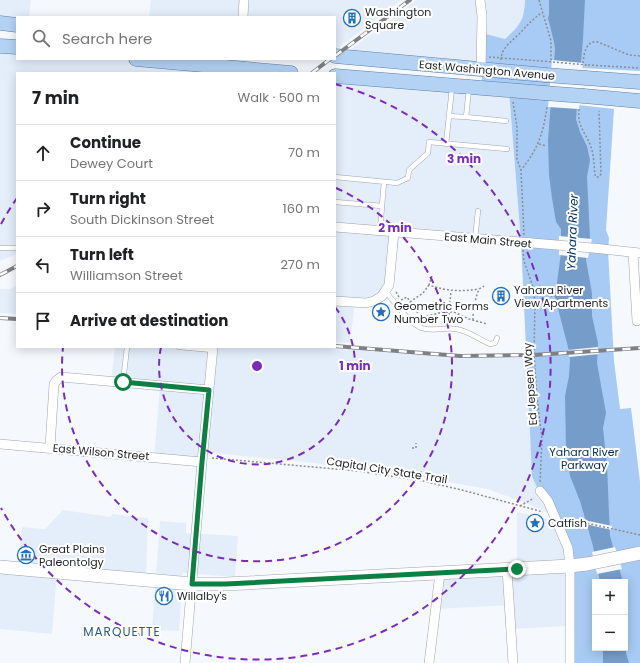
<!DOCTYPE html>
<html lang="en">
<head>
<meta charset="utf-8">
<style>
	body { margin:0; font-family:Poppins,sans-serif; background:#f6f6f6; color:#202124 }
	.controls { position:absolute; right:12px; bottom:12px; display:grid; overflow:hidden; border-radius:0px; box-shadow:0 2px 10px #0003 }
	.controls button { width:36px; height:36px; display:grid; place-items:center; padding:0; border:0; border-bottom:1px solid #e0e0e0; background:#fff; color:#202124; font:20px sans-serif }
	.stop { position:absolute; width:12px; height:12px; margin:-9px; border:3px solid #0b8043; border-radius:50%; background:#fff }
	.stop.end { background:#0b8043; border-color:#fff; box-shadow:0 1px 4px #0008 }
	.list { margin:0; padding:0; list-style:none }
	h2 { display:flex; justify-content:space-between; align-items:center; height:52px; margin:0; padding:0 16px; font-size:17px }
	h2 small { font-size:13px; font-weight:400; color:#757577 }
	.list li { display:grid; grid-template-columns:26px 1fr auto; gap:12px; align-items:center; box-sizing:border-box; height:56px; padding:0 16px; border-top:1px solid #e0e0e0 }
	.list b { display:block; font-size:15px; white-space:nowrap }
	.list p { margin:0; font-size:13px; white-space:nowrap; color:#757577 }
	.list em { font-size:13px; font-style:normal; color:#757577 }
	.icon { flex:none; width:22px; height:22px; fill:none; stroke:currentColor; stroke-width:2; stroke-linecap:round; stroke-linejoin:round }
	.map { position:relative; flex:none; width:640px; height:663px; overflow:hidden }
	.search { position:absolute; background:#fff; box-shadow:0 2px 10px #0003; left:16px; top:16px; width:320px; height:44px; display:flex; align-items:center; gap:10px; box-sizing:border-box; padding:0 14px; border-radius:0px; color:#757577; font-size:15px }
	.panel { position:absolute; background:#fff; box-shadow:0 2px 10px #0003; left:16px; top:72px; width:320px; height:276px; border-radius:0px }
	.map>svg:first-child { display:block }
	.built { fill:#e4eefb }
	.green { fill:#a7cbf4; fill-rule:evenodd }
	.water { fill:#769dca }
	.pier { fill:#f5f9fe }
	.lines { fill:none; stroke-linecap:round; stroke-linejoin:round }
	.lane-casing { stroke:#9fa4aa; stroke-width:5.5 }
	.street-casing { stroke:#9fa4aa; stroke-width:10 }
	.secondary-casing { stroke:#9fa4aa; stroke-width:14 }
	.primary-casing { stroke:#5f80a6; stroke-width:15 }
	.path { stroke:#8a8d91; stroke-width:1.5; stroke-dasharray:2 2; stroke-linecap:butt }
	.lane { stroke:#fff; stroke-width:4.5 }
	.street { stroke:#fff; stroke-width:9 }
	.secondary { stroke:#fff; stroke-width:13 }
	.primary { stroke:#b4d2f4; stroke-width:14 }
	.rail-casing { stroke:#7e8084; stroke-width:4 }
	.rail { stroke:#fff; stroke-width:2.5; stroke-dasharray:8; stroke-linecap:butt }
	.primary-bridge-casing { stroke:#5f80a6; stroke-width:15; stroke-linecap:butt }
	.path-bridge { stroke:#8a8d91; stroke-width:1.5; stroke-dasharray:2 2; stroke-linecap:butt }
	.primary-bridge { stroke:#b4d2f4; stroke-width:14 }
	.route { stroke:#0b8043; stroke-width:5 }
	.ring { fill:none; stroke:#7b2cbf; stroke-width:2; stroke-dasharray:7 5 }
	.labels { text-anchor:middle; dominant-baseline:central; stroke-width:4; stroke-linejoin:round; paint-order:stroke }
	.poi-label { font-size:11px; fill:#1e2022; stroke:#fff; text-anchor:start }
	.street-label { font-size:11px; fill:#1e2022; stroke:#fff }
	.park-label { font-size:11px; fill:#032e58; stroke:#fff }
	.water-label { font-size:12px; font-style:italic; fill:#07325c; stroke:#fff }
	.neighbourhood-label { font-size:12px; letter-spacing:1px; fill:#295a8e; stroke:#fff }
	.centre { fill:#7b2cbf; stroke:#fff; stroke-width:2 }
	.ring-label { font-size:12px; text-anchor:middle; font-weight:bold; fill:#7b2cbf; stroke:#fff; stroke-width:4; stroke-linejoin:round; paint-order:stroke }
</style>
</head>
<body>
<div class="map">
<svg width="640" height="663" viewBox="0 0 640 663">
	<rect width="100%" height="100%" fill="#f5f9fe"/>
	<!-- built -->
	<path class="built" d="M0 0H31L29 17H17V19L0 17Z
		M151 0H402L335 50V17H149Z
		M417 0H525L524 11 520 24 505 39 482 33 481 70 340 57Z
		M0 46 17 47V59H136L238 73H17V254L0 261Z
		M335 76 509 90 521 242 395 232 392 263 382 296 355 303 350 343 335 342Z
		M17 285V314L0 313V289H10Z
		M115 347H320L526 358 533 479 555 516 526 503 487 489 431 479 305 462 203 452 202 462 154 457 160 386 111 381Z
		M63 510 111 517 112 514 148 518 146 580 57 572 52 634 0 629V567L18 568 22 527 45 529Z
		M517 512 557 521 568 548 570 626 511 629 510 605 436 609 440 573 517 569Z
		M160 521 186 523V533L238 536 235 577 183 573 179 631 152 630Z"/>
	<!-- green -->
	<path class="green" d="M525 0H640V71L581 68 578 105 614 109 606 230 609 238 608 250 614 361 620 409 631 408 640 482V663H570L568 548 533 479 532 475 521 242 509 91 482 88V33L505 39C520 25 524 21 525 0ZM595 582H625V648H595Z"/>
	<!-- water -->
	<path class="water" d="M549 0H585L583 39 576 119 580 132 587 146 590 160 587 177 590 237 586 260 592 293V316L598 343 597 363 606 413 603 428 607 465 610 536 623 582H600L593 546 580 501 570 476 566 449 565 396 569 376 570 360 568 347 555 297 561 253V229L556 222 552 198 549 175 548 140 555 49 554 42 548 18 549 15Z
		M625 591 626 599V653L629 663H603V648H625Z"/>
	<!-- pier -->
	<path class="pier" d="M552 60 583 63 579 109 548 107Z
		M559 236 592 239 588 258 559 255Z
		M598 347 599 354 569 357 568 350Z
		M584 520 612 526V530L585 524Z
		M615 547 622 569 597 574 592 552Z"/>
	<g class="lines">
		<!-- lane casing -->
		<g class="lane-casing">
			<path id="lane" d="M449 116 466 117 469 89
				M466 117 506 121
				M446 144 452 88
				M335 177 397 183 408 178 409 170 428 153 429 142 507 149
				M335 202 382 206 380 231
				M382 206 384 182
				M475 239 478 211
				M0 248H17
				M385 291C394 301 409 324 422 328 433 332 445 327 456 329 469 331 478 339 490 344L495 343 497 338
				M179 347 213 350
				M123 382 127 347"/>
		</g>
		<!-- street casing -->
		<g class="street-casing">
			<path id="street" d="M480 0 482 16 481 70
				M243 17 244 0
				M335 227 593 248 640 253
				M633 253 637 321
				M335 301 366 303 374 301 382 296 389 285 394 232
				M0 444 202 462
				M50 447 54 384 56 381 61 377 209 390
				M540 491 548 501 568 548 570 566V663
				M507 569 513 663
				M185 663 202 462 213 347
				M429 663 440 573"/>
		</g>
		<!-- secondary casing -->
		<g class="secondary-casing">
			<path id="secondary" d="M0 567 192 584H226L570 566 587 564 640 553"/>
		</g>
		<!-- primary casing -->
		<g class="primary-casing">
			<path id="primary" d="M0 23 17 25
				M0 46 17 47
				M335 56 545 75
				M136 59 291 73
				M335 76 544 93
				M586 78 640 82
				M584 96 640 101"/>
		</g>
		<!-- path -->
		<path class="path" d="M539 0 551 41V60
			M489 57 541 61
			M501 60C501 47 514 40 522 31 529 23 534 18 543 12
			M583 63C584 53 586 40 598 42L629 55 640 56
			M588 65 640 68
			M513 102 517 127V159L521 170
			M579 109C577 128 586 132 591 147 594 156 594 166 595 175L596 177H599L601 174 599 111
			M539 144 547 146
			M524 235 521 170C538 149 543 134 547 107
			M523 250 524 261 533 287 535 302 534 355 537 398 542 439 540 482
			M432 276 429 285C446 291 461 292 479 289
			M533 287 542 291 549 296 564 297
			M396 292 399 297
			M401 300 407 297 417 312 424 317 443 312H454L469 319 487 324
			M410 302 423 293 429 285
			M473 320C473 309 475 299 479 289L484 286
			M448 323 451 291
			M412 448H416V443
			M212 458 358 471 423 481 462 490 543 512
			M520 506 534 498
			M564 518 640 535"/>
		<!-- lane -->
		<use href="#lane" class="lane"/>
		<!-- street -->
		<use href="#street" class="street"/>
		<!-- secondary -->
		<use href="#secondary" class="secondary"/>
		<!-- primary -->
		<use href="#primary" class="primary"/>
		<!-- rail casing -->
		<g class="rail-casing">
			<path id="rail" d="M335 56 410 0
				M312 73 330 59
				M0 275 17 266
				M0 318 17 319
				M335 346 460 356 534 355 640 348"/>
		</g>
		<!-- rail -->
		<use href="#rail" class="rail"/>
		<!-- primary-bridge casing -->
		<g class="primary-bridge-casing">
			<path id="primary-bridge" d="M545 75 586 78
				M544 93 584 96"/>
		</g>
		<!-- path-bridge -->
		<path class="path-bridge" d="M541 61 588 65"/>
		<!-- primary-bridge -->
		<use href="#primary-bridge" class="primary-bridge"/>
	</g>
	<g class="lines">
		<!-- route -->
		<path class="route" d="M123 382 209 390 202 462 192 584H226L517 569"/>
	</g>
	<!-- distance rings -->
	<g class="ring">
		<path d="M335 307A98 98 0 1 1 161 347"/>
		<path d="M336 188A195 195 0 1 1 63 347"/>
		<path d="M1 224A293 293 0 0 1 17 198M335 84A293 293 0 1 1 1 508"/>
	</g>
	<!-- icons -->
	<defs>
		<g id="building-ring" transform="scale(0.9)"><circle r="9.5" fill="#fff" stroke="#2271c0" stroke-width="1.5"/><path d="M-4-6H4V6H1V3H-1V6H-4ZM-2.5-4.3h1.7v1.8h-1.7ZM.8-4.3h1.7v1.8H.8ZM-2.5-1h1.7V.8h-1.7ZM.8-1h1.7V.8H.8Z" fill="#2271c0"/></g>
		<g id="sight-ring" transform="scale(0.9)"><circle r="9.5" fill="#fff" stroke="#2271c0" stroke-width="1.5"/><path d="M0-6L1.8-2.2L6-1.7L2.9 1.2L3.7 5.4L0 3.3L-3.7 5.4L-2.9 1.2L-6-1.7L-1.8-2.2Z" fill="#2271c0"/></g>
		<g id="museum-ring" transform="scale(0.9)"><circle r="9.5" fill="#fff" stroke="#2271c0" stroke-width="1.5"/><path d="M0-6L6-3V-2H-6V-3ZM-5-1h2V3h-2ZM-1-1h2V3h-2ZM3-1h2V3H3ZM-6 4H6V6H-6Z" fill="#2271c0"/></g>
		<g id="restaurant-ring" transform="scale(0.9)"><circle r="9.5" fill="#fff" stroke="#2271c0" stroke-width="1.5"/><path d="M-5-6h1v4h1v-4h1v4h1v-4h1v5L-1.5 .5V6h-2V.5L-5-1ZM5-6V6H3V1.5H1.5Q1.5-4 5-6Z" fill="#2271c0"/></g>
	</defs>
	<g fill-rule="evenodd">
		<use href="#building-ring" x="352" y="18"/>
		<use href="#building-ring" x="501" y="296"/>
		<use href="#sight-ring" x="381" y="312"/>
		<use href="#sight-ring" x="535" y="523"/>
		<use href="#museum-ring" x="26" y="555"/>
		<use href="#restaurant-ring" x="164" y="596"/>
	</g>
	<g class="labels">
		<!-- poi labels -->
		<g class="poi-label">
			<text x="365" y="12">Washington<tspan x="365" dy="13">Square</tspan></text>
			<text x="514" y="290">Yahara River<tspan x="514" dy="13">View Apartments</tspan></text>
			<text x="394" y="306">Geometric Forms<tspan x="394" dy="13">Number Two</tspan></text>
			<text x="548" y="523">Catfish</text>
			<text x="39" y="549">Great Plains<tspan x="39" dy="13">Paleontolgy</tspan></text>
			<text x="177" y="596">Willalby's</text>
		</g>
		<!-- street labels -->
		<g class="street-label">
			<text transform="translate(487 70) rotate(5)">East Washington Avenue</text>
			<text transform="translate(488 240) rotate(5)">East Main Street</text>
			<text transform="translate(530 384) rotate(-94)">Ed Jepsen Way</text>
			<text transform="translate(101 452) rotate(5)">East Wilson Street</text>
			<text transform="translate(387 470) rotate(9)">Capital City State Trail</text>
		</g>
		<!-- park labels -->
		<g class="park-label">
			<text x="584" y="452">Yahara River<tspan x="584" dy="13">Parkway</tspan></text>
		</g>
		<!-- water labels -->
		<g class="water-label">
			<text transform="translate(572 232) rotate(-88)">Yahara River</text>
		</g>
		<!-- neighbourhood labels -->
		<g class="neighbourhood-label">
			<text x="122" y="631">MARQUETTE</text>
		</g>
	</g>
	<circle cx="257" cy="366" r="6" class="centre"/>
	<g class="ring-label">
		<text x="464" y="163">3 min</text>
		<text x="395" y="232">2 min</text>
		<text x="355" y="370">1 min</text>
	</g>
</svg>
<div class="controls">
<button>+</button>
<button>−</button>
</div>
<div class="stop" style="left:123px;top:382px"></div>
<div class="stop end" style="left:517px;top:569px"></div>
<div class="search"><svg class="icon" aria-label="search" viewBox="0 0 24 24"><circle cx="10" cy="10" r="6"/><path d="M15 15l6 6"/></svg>Search here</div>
<section class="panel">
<h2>7 min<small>Walk · 500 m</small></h2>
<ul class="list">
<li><svg class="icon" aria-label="ahead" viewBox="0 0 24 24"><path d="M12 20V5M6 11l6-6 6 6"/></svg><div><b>Continue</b><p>Dewey Court</p></div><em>70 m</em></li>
<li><svg class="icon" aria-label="right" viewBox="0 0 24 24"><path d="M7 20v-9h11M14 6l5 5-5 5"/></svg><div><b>Turn right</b><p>South Dickinson Street</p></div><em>160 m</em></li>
<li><svg class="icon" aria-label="left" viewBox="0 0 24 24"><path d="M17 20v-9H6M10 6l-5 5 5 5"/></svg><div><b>Turn left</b><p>Williamson Street</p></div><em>270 m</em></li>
<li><svg class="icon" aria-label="arrive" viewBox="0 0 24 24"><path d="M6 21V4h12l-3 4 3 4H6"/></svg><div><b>Arrive at destination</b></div></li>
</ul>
</section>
</div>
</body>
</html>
